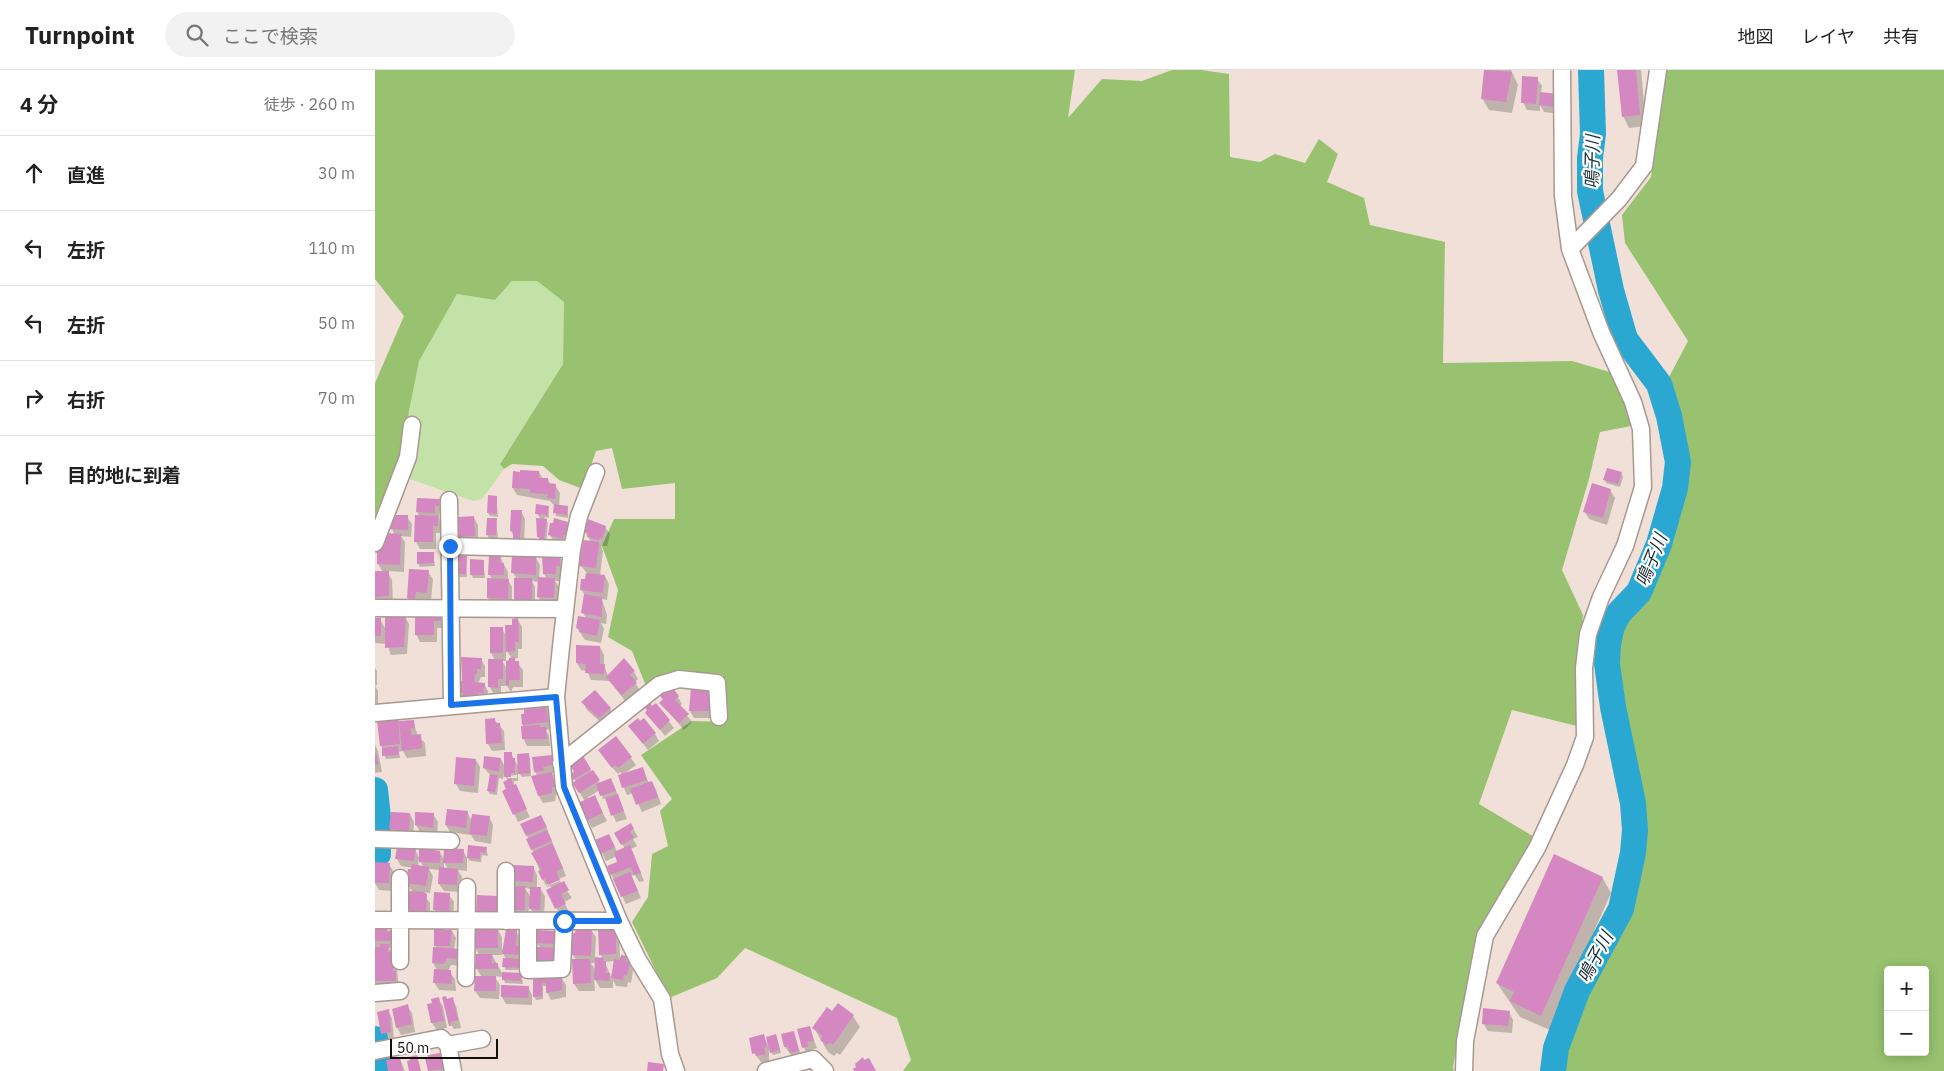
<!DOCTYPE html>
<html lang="ja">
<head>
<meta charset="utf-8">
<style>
	body { margin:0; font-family:"IBM Plex Sans","Noto Sans JP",sans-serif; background:#f2f2f2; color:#222 }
	.controls { position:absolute; right:15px; bottom:15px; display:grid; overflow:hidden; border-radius:5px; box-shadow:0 2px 12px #0003 }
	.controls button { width:45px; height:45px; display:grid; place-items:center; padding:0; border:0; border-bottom:1px solid #e0e0e0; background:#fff; color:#222; font:25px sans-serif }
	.scale { position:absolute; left:15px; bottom:12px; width:108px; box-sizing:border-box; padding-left:5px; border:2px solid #130e0b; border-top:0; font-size:14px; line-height:18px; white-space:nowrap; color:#130e0b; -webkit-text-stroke:4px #fff; paint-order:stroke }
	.stop { position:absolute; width:15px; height:15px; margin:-11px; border:4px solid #1a73e8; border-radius:50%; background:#fff }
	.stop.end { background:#1a73e8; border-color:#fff; box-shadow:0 1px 5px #0008 }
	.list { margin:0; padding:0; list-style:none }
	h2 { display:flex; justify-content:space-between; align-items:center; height:65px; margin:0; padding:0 20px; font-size:21px }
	h2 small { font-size:16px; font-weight:400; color:#767676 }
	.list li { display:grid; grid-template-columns:32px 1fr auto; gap:15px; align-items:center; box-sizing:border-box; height:75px; padding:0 20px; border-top:1px solid #e0e0e0 }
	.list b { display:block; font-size:19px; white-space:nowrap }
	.list em { font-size:16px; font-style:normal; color:#767676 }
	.icon { flex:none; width:28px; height:28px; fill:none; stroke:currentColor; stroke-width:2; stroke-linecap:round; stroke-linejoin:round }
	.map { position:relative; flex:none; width:1569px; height:1001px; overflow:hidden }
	header { display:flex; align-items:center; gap:30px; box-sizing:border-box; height:70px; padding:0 25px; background:#fff; border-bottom:1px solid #e0e0e0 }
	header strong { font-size:24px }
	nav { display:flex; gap:28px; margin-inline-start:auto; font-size:18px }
	.search { width:350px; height:45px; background:#f2f2f2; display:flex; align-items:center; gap:12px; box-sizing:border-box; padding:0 18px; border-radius:28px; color:#767676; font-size:19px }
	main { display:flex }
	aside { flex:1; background:#fff }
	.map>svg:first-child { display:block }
	.green { fill:#c3e2a8 }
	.forest { fill:#98c26f; fill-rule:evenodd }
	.shadow { fill:#0003; fill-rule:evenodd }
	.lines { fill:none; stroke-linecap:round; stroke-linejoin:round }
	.river { stroke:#2ba8d1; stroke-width:26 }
	.building { fill:#d587c1 }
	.minor-casing { stroke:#a89990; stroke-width:19 }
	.minor { stroke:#fff; stroke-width:16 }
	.route { stroke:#1a73e8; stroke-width:6 }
	.labels { text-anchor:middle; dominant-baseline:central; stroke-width:4.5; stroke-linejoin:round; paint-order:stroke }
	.water-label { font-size:18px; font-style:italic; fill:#1c3039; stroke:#fff }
</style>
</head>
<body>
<header>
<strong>Turnpoint</strong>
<div class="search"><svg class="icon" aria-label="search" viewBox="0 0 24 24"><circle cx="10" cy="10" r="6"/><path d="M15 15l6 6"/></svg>ここで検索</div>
<nav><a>地図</a><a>レイヤ</a><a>共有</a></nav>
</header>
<main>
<aside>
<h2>4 分<small>徒歩 · 260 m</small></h2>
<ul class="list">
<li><svg class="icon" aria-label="ahead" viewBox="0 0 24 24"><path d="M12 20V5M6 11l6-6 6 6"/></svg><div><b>直進</b></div><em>30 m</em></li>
<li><svg class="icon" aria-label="left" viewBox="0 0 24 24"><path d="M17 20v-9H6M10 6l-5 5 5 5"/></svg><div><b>左折</b></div><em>110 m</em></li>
<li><svg class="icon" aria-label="left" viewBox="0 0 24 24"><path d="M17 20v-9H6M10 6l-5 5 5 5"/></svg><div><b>左折</b></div><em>50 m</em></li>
<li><svg class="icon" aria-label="right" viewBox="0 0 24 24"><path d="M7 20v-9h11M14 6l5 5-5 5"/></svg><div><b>右折</b></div><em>70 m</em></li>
<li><svg class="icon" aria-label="arrive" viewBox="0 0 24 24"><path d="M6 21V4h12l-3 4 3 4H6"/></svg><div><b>目的地に到着</b></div></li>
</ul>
</aside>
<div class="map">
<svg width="1569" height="1001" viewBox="0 0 1569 1001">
	<rect width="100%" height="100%" fill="#f0e0d7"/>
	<!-- green -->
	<path class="green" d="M137 211H162L189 232 188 294 125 393 129 399 107 429 98 431 23 405C37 369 31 328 44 291 51 271 71 243 82 224L120 230Z"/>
	<!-- forest -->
	<path class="forest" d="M0 0H700L693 48 727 9 767 11 797 0H826L854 4 855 87 885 92 900 84 930 93 944 69 963 84 952 112 989 128 995 155 1070 172 1068 293 1197 291 1238 303 1252 337 1256 356 1225 362 1214 409 1187 500 1208 545 1202 609V656L1137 640 1104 734 1161 768 1101 868 1078 997 1079 1001H528L536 990 522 948 370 878 342 908 294 928 257 852 273 827 277 784 293 776 285 741 297 729 266 685 317 651 349 652 348 605 302 600 271 616 257 581 233 567 243 520 227 476 239 449H300V413L247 419 237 378 221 381 208 419 184 410 168 396 137 394 129 399 125 394 188 294 189 232 162 211H137L120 230 82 224 44 291 34 341 29 390 0 465V313L29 246 0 209Z
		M1291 0H1569V1001H1188C1193 959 1214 919 1234 882 1241 869 1251 856 1255 842 1261 824 1266 802 1268 783 1272 741 1262 700 1253 660 1247 632 1239 602 1243 574 1248 544 1265 540 1278 517 1294 487 1315 424 1312 390 1310 362 1301 336 1293 309L1313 271 1250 173 1247 145 1276 107ZM1513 900H1550V982H1513Z"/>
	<!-- shadow -->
	<path class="shadow" d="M1110 0H1136L1143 15 1137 43 1114 40 1107 28Z
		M1243 0H1266L1271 56 1254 58 1248 46Z
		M1162 9 1167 16 1166 23 1182 25 1185 44 1169 42 1165 35V41L1152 40 1148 32Z
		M164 402 168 409H173L176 415H180L185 423 184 436 193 437V448L181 446 180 436 175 431 142 425 138 418Z
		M1246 403 1248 407 1245 417 1231 413 1230 410Z
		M1235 420 1240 428 1232 455 1214 449 1210 442Z
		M121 427 123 447 115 446 113 443Z
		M64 431 68 438V443H64L66 463H61V479H45L41 472 45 447 42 442Z
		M173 437 174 448 169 447 173 453 171 474 163 467 162 449H165L162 443Z
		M146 441 150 449 149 476H144L136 461Z
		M32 447 37 454 36 467 26 466 30 472 29 502 12 501 17 510 18 534 0 531V503L8 502 3 494 6 482 20 465 17 459Z
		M99 448 103 455V474H88L84 466Z
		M121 450 123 468H114L112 465Z
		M192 453 196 461 194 472H179L175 465Z
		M230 457 235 464 232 476H226L228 481 225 506H230L234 514 232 530 227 529 232 545 231 554 226 553 229 559 226 573 210 570 202 558 211 548 208 543 210 526 207 520 212 503 206 496 216 472 210 462Z
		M58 483 60 496 45 497 43 493Z
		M91 487 92 507H84L82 503Z
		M125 487 133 502V510L137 517V536L117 535 113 528 117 509 114 504Z
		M185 487 189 494V503H185V511H180L184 517 183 535 168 534 163 527 164 512 157 511 160 517V538L138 503 161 488 165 495 164 509H172L169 504Z
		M108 491 110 508H98L96 504Z
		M53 502 58 509 56 530 45 529 44 536 37 535 33 528Z
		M65 546 69 558H62V572H45L41 564Z
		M30 547 34 554 32 584 16 585 12 574 0 573V549H5L11 560Z
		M143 550 147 557V579H143V588L139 589 148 600V617H138L136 622 132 616H126V625H119L115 617 120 590 116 583 127 559 132 567ZM131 579 137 589 132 599 127 591H131Z
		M225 577 229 585V595L233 606 259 602 263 609 260 612 265 621 251 632 235 611 216 610 212 601 206 600 202 593Z
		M106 589 110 596V607H106L103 614H109L113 621V631L89 630 84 623 88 613Z
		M0 598 2 601V615H0Z
		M0 616 3 621V641H0Z
		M336 622 341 648H319L315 641Z
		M303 627 307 634 305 636 317 652 309 660 286 633Z
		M208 632 235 639 239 646 229 655 212 640Z
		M281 635 299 658 290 666 272 643Z
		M171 636 175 644 177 659 171 660 174 666 175 676H152L148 668V654Z
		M22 648 24 652 38 651 43 666 50 673 51 686 32 688 28 681 24 682 25 688 11 689 6 675 4 652Z
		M119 649 129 661 130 680 117 681 113 674Z
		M255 656 280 664 284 671 273 680Z
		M241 668 261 695 249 704 267 698 274 713 277 712 281 720 286 734 267 742 258 723 252 725 244 706 248 705 245 702 243 704 229 688Z
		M0 675 3 681 7 702 0 703Z
		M136 683 144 698 153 684 155 688 156 706 147 707 143 702V711H139V716L155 747 143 752 129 721 133 720V711L129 704 128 709 124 708 122 725 115 724 113 721 116 706 109 698 126 689 130 697ZM142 705V708H133V706Z
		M176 686 181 694 182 703H177L184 724 181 725 180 731 168 733 164 726 162 706 160 701Z
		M208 688 225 714 238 713 252 749 241 752 231 728 228 729 225 720 212 728 223 734 232 751 217 758 204 733 210 731 199 714 201 712 197 705 201 702Z
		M101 690 105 697 103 723 85 721 81 714Z
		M92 742 97 751 114 747 118 755 116 774 100 771 96 765 75 762 71 755Z
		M35 744 39 752 38 768 20 767 16 759Z
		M58 744 63 752 62 765 45 762 41 755Z
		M170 754 191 806 172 814V816L185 811 197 828 189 832 194 842 186 846 173 821 177 819 175 816 172 817 168 810 152 765Z
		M256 755 263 767 258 769 262 776 256 779 269 811 264 812 260 805 256 806 266 828 251 834 236 804 244 793 242 786 231 791 227 783 238 773 242 782 250 779 241 763Z
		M111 778 113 786 107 785 106 792 95 791 93 788Z
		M40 780 45 789 65 782 69 790 88 780 92 788V801L83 800 87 807 85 822 69 821 64 814 65 800 54 799 58 806 55 823 47 822 55 833V849L37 848 33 841 38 823 32 813 38 798 26 796 22 789ZM44 789 49 798 43 796ZM69 792 73 799H69Z
		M14 794 18 801V821L4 820 0 813Z
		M158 797 162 805V818H165L170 826 169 847H160L154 836 153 847H143L138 839 141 817 137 810ZM150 818 156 819V828Z
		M1227 807 1236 823 1175 960 1145 947 1122 913Z
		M74 825 79 832 78 848 64 847 60 840Z
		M0 858H11L22 878H14L21 891 24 918H3L0 913Z
		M240 859 244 866 245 887 252 888 258 901 256 913 253 912 252 917 241 916 238 910V918H225L219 908 220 921H204L199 914 201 890 198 885 216 860 221 867 220 888 228 889 225 884ZM240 891 237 909 230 892ZM216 893H221V901Z
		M123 860 127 867V880L141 861 146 868V892H143V900H131L129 896 131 889 127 882V885H117L127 903 146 904 148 914 130 913 128 907 119 906 125 915 124 929 105 928 100 921 107 907 101 898 104 885 100 877Z
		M77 861 81 868 79 880 88 896 76 895 73 901 80 909 81 921 64 920 59 912 62 900 58 893 62 878 60 876Z
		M180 862 184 870 185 898H167L163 890 165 878 162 873Z
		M169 907H186L191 915V927L176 930 172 922V916H168V929L161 930 159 926Z
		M153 917 157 925V935L131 934 127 927Z
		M63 929 68 936 72 958 62 960 57 953 54 935 59 934Z
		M77 929 81 936 86 958 79 959 74 952Z
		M32 936 37 943 40 962 26 965 22 957Z
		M13 941 17 948 19 970 12 971 8 963Z
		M1134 942 1138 950 1137 963 1113 961 1108 953Z
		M457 943 478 946 485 957 465 985 462 983 459 986 453 982 439 958Z
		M434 957 442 978 436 980 437 984 432 985 423 960Z
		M419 963 427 989 420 990 410 977 408 965Z
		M401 965 406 983 398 985 394 979V991L387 993 379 983 388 966 394 976Z
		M64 984 71 1001H54L51 989Z
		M25 989 30 1001H14Z"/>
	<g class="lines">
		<!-- river -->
		<path class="river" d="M0 720 3 747V784L0 787
			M0 969 7 1001
			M1178 1001 1181 978 1202 921 1246 839 1258 783 1260 760 1258 733 1238 637 1232 594 1233 574 1237 556 1244 543 1264 522 1284 474 1300 418 1303 392 1294 346 1284 314 1250 269 1236 220 1215 121V88L1218 64 1216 0"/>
	</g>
	<!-- building -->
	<path class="building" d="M1109 0 1137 2 1131 32 1106 29Z
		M1242 0H1261L1265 45 1247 47Z
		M1147 6 1163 7 1161 34 1146 33Z
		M1165 22 1183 24 1181 37 1164 35Z
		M1232 398 1247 402 1243 414 1228 410Z
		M145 400 164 401V408H173V413L181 414 180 429 172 428 173 424 155 423V419L137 418 138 401 145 402Z
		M1217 413 1236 419 1228 448 1208 442Z
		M113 425 122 426V444L112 443Z
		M42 428 65 429 64 436H60V443L41 442Z
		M161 434 174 436 173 445 160 444Z
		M179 434 193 436 192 445 178 443Z
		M136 440H147L145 469H138V461H135Z
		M16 445H33V460L15 459Z
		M40 445 63 446V456H58V472H39Z
		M99 446 100 466 83 467V447Z
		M112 448H122L121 465H111Z
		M161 448 172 449 169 471 164 470 165 467H162Z
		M179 448 193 452 191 465H188V469L173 465 175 453H178Z
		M213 449 231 456 227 469 225 468 224 470 212 467 213 463 209 462Z
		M10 463 26 464 25 495 2 494V480H5V469Z
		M208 470 224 472 221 498 204 496Z
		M42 482H59V493L42 494Z
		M114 485 126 486 125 493H129V505H113Z
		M137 485 161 486V505L136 503Z
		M167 485H185V496H181V504H168Z
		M82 486H92L91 504H81Z
		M95 489 109 490V505H95Z
		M34 499 54 500 52 523 41 522 40 529 32 528Z
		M0 501H14V526L0 527Z
		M211 503 230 505 228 523 205 520 206 509H210Z
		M163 507 180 508 179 528 162 527Z
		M112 508 134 509 133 529 112 528Z
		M139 508H157V531H139Z
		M209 524 227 527V547L206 543Z
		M40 545H66V551H59V565H40Z
		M10 546H31L29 577 10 578Z
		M203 546 225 550 222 566 204 562 205 559 201 558Z
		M0 548H6V566H0Z
		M143 548 144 572H140V581L131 582 130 555H137V549Z
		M115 557H128V583H115Z
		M201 575 225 576V594H230L229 604 210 603 211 594 201 593Z
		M86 587 107 588 106 599H102V604H100L99 612 110 613 109 623H103V627L88 626V623H83V611H87Z
		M140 587V591H144L145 610H134V615H131V591L134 590V588Z
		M249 588 260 601 255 605 262 613 246 625 231 607Z
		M113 589H128V609H123V618L113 617Z
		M297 617 304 626 300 630 314 644 304 653 284 633 288 629 285 626Z
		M316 618 337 621 338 641H314Z
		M220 620 236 638 224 648 206 632Z
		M275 633 277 636 281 633 295 650 285 660 270 643 272 640 270 638Z
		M171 635 173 652 147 655 146 644H149V637Z
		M18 647H23L25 674 5 676 2 651 18 650Z
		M120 648V653H125L127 673 111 674 110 649Z
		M263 648 265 651 269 648 281 663 268 674 253 656Z
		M39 650 40 658H36V665L46 664 47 678 27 681 24 651Z
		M165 655V657H171L172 669H147L146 656Z
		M241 666 257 687 243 698 240 695 237 698 223 680Z
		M23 676 24 685 7 686V678Z
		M129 682H137V688H140V703H136V707H129Z
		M1 683 4 694 0 695V684Z
		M154 683 155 703 143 704 142 684Z
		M177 685 178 695 168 697 169 701 159 702 157 687Z
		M109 686 126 688 124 702 108 698Z
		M208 686 216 699 198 710 195 704 199 702 195 695Z
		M81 687 101 689 99 716 79 714Z
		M268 697 272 710 247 718 243 705Z
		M218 700 225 710 204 723 197 713Z
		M177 702 180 717H177V723L163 726 156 706Z
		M115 704 123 705 120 722 112 721Z
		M136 708 138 715 141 714 152 739 138 745 127 721 131 719 128 712Z
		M236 708 241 721 225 726 221 714Z
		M277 711 283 727 261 735 255 719Z
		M243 724 249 741 236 746 230 728Z
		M220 725 228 743 211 751 203 733Z
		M72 739 93 741 91 758 70 755Z
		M16 742 35 743 34 761 14 759Z
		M40 742 59 743 58 758 40 755Z
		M97 744 115 746 112 766 94 764Z
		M166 745 172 757 151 766 145 754Z
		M256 753 259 759 255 761 259 768 246 775 239 763Z
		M172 760 177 771 156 780 151 769Z
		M234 764 240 777 226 784 220 770Z
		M177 773 188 798 181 801 185 810 173 815 170 809 167 810 163 801 166 800 156 783Z
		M93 775 112 777 111 783 105 782V789L92 788Z
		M255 775 266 803 259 805 256 797 235 805 232 796 242 792 239 782Z
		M22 777 41 779 39 791 20 789Z
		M44 778 65 781V793L44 792Z
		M69 778 89 779 88 793H68Z
		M1179 784 1228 807 1166 946 1135 931 1139 922 1121 913Z
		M0 792 15 793 14 813H0Z
		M37 794 54 797 51 816 31 813 33 799H36Z
		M137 795 159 796 158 812 136 811Z
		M64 797 83 799 82 815 63 814Z
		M255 802 263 821 246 827 238 809Z
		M189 811 194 820 186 824 191 834 180 839 171 820Z
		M137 816H150V840H137Z
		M155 817H166L165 840 154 839Z
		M33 821 49 822 52 824 51 842 32 841Z
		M59 822 75 823 74 841 58 840Z
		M102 825 124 826 123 844H101Z
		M0 857H12V861L18 860 19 871H0Z
		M69 857V860H77L75 876H59V858Z
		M99 858H123V878H99Z
		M201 858 217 859 216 886 197 885V863H200Z
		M223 858H241V884L224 885Z
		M131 859 142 860 141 875 145 876 144 885 127 884Z
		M161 860 180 861V874L161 873Z
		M5 874H14L13 882H18V901H21V911H0V877H5Z
		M58 877 85 879 84 889 72 888 69 894 57 893Z
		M162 877 182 878 181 891 162 890Z
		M101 884H117V893H123V899H100Z
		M246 885 252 886 251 891 255 892 252 906 249 905 248 910 236 908 239 889 245 890Z
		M220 887 229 888 228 891H231V903H235L234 911 219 910Z
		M128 888 145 889 144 898 127 897Z
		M197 889H215L216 913 198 914Z
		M59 899 76 900 77 914 58 913Z
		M127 902 147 903 146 911 127 910Z
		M100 906H121V921H99Z
		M158 906H187V920L171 923V913H167V926L158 927Z
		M126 915 154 916 153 928 126 927Z
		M71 926 72 929 78 927 83 950 75 952 76 956H74L67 927Z
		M64 927 69 951 56 953 52 934 57 933 56 929Z
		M463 933 479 945 458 975 455 972 452 975 445 970 448 966 437 958 452 937 457 941Z
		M33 934 37 954 21 958 17 939Z
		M1108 938 1135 941 1133 956 1107 954Z
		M14 939 16 962 6 964 2 942Z
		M435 956 439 971 432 972 433 977 427 978 422 959Z
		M419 961 424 981 415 983 413 976 409 977 406 964Z
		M389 964 392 977 389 978 391 984 381 986 380 983 377 984 374 968Z
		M401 964 405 980 395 983 391 967Z
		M65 983 69 999 53 1001 50 988H53V985Z
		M42 985 46 1001H34L32 991 35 990 34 987Z
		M488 987 489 990 494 988 501 1001H479L478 999 481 997 480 994Z
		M25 988 28 1001H13L11 990Z
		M273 992 289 994 288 1001H272Z"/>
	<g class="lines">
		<!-- minor casing -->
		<g class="minor-casing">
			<path id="minor" d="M1195 179 1244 129 1269 96 1283 0
				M221 402 204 446 197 479 186 577 181 627 189 717 244 851 263 890 287 929 295 984 301 1001
				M74 430 77 635
				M0 473 33 387 37 355
				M75 476 197 479
				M0 538 190 539
				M0 643 181 627
				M186 693 284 615 304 609 342 613 344 647
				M0 769 76 771
				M0 850 244 851
				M131 851V801
				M153 851V900L187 899 189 851
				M25 891V808
				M91 908 92 817
				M0 923 25 921
				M73 975 107 969
				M0 981 66 968 73 975 78 1001
				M391 1001 438 989 450 1001
				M1089 1001 1090 971 1110 866 1162 778 1200 695 1210 667 1209 598 1213 564 1226 527 1250 476 1268 417 1266 359 1258 332 1226 262 1195 179 1188 126 1187 0"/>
		</g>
		<!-- minor -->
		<use href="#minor" class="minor"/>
	</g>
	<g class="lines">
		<!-- route -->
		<path class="route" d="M75 476 76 635 181 627 189 717 244 851H189"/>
	</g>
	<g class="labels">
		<!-- water labels -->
		<g class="water-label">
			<text transform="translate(1217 92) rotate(-89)">鳴子川</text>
			<text transform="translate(1276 490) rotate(-68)">鳴子川</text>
			<text transform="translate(1220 887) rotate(-62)">鳴子川</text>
		</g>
	</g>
</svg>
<div class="controls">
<button>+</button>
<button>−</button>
</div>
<div class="scale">50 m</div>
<div class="stop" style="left:189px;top:851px"></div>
<div class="stop end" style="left:75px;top:476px"></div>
</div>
</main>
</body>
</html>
